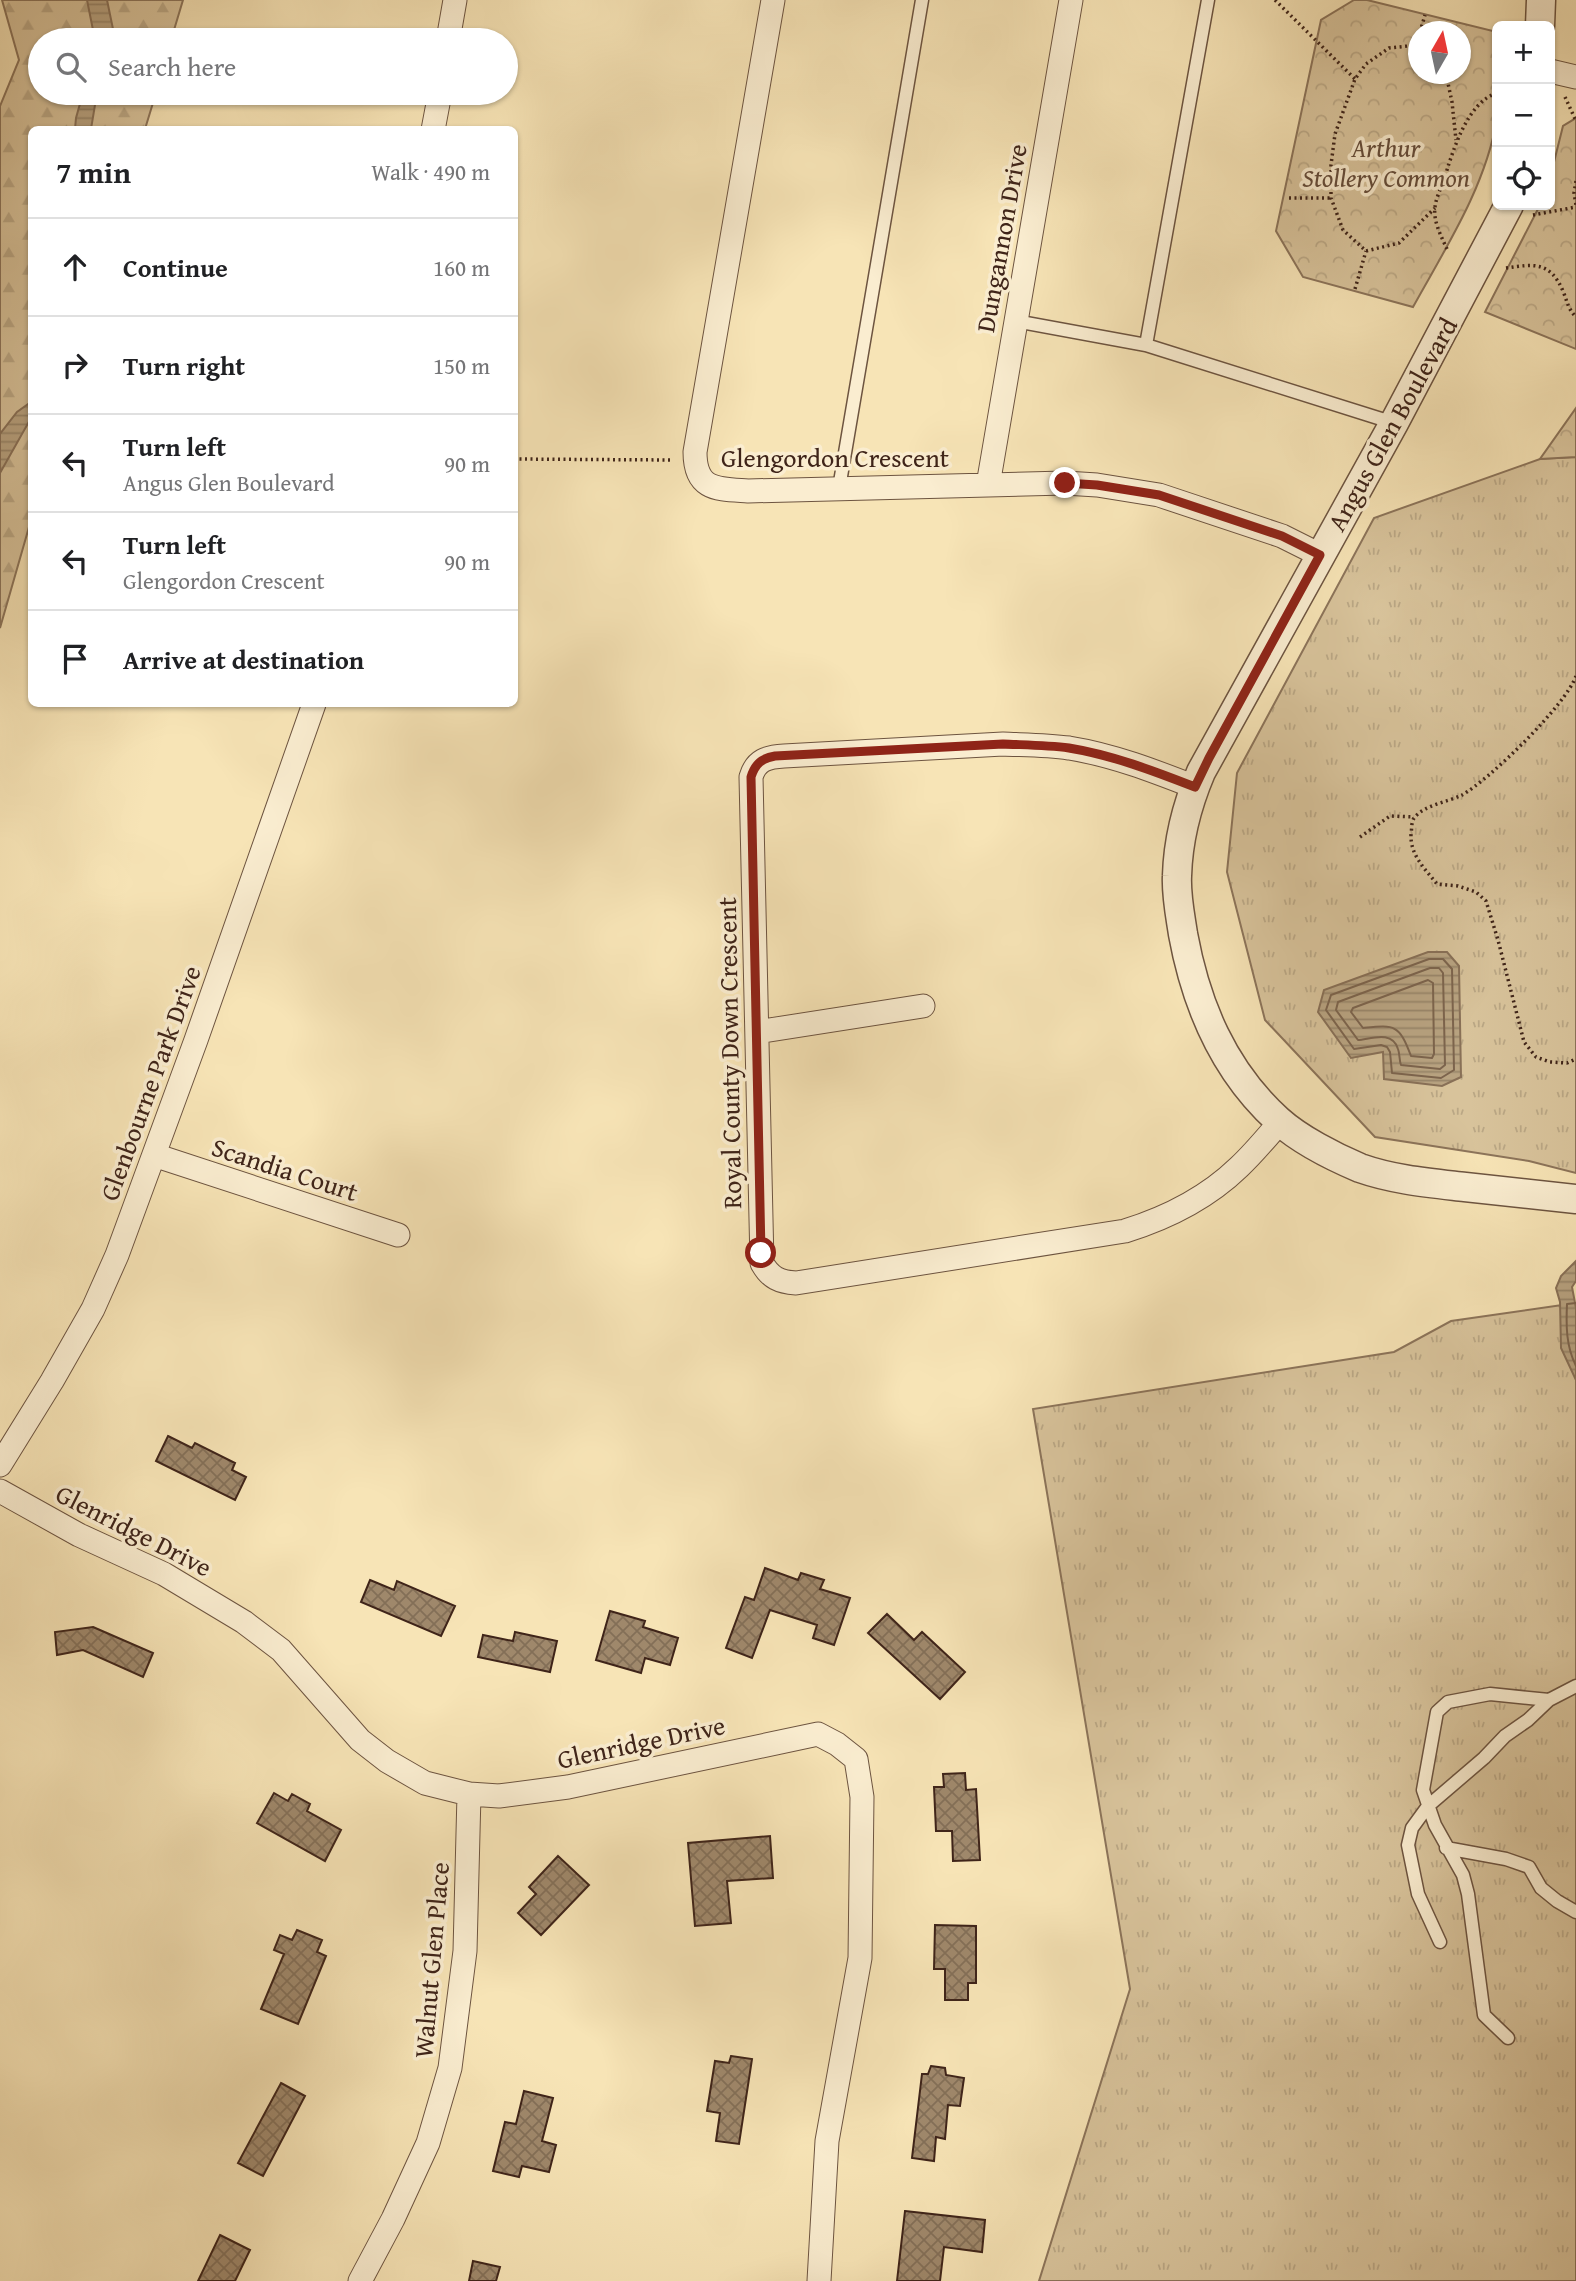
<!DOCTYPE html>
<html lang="en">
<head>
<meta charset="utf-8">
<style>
	body { margin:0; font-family:"Gentium Book Plus",serif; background:#f6f6f6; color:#202124 }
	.controls { position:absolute; right:21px; top:21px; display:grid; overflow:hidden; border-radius:10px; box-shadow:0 2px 5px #0004 }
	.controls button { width:63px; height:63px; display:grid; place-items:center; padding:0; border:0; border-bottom:2px solid #e0e0e0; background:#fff; color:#202124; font:35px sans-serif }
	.compass { position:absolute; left:1408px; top:21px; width:63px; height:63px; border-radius:50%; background:#fff; box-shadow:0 2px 5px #0004; rotate:9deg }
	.stop { position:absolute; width:21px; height:21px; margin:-16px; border:5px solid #8f2418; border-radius:50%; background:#fff }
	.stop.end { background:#8f2418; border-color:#fff; box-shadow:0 2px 7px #0008 }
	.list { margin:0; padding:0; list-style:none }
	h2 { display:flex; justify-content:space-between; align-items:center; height:91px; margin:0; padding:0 28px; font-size:30px }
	h2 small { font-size:23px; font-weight:400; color:#757577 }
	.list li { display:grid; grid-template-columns:46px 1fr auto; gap:21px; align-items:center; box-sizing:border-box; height:98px; padding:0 28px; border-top:2px solid #e0e0e0 }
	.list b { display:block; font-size:26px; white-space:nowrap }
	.list p { margin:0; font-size:23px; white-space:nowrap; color:#757577 }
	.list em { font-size:23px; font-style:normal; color:#757577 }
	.icon { flex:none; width:38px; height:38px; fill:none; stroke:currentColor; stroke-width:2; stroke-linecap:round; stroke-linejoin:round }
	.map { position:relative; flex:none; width:1576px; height:2281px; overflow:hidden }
	.search { position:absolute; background:#fff; box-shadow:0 2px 5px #0004; left:28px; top:28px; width:490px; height:77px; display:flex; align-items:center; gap:18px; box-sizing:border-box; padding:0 24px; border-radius:38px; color:#757577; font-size:26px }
	.panel { position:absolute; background:#fff; box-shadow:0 2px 5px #0004; left:28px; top:126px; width:490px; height:581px; border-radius:10px }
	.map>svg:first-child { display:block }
	.grass { fill:url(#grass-tufts); stroke:#8c745a; stroke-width:2 }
	.forest { fill:url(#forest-firs); stroke:#8c745a; stroke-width:2 }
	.park { fill:url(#park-crowns); stroke:#8c745a; stroke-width:2; fill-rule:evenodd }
	.water { fill:url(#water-rules); stroke:#887057; stroke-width:2 }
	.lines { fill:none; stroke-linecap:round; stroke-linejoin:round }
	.shore { stroke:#7c644d; stroke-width:2 }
	.building { fill:url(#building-cross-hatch); stroke:#3f2419; stroke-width:2 }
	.service-casing { stroke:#6d5440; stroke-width:15 }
	.minor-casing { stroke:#6d5440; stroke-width:25 }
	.tertiary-casing { stroke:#6d5440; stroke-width:31 }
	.path { stroke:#3f2419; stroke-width:3.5; stroke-dasharray:2 3.5; stroke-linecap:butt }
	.service { stroke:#faedd0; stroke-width:12 }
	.minor { stroke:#faedd0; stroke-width:23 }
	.tertiary { stroke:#faedd0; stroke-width:28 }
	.route { stroke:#8f2418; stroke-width:9 }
	.labels { text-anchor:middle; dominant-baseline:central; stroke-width:7; stroke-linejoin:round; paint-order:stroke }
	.park-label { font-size:26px; font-style:italic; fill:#654c3a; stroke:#faedd0 }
	.street-label { font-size:26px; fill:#3f2419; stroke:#faedd0 }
</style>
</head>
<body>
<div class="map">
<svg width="1576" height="2281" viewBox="0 0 1576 2281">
	<defs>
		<pattern id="grass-tufts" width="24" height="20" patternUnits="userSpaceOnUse" patternTransform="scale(1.75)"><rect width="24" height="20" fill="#d8c39b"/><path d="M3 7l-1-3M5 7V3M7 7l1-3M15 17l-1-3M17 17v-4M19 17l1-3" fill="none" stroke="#baa785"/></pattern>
		<pattern id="forest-firs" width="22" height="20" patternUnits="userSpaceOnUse" patternTransform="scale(1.75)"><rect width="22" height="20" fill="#d8c39b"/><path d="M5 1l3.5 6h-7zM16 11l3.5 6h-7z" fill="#baa785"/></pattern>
		<pattern id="park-crowns" width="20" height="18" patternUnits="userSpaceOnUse" patternTransform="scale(1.75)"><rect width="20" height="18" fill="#d8c39b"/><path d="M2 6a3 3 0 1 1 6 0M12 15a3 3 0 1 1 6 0" fill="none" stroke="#baa785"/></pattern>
		<pattern id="water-rules" width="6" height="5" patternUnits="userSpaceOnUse" patternTransform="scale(1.75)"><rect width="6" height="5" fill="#b8a381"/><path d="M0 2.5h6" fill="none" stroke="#978569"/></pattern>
		<pattern id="building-cross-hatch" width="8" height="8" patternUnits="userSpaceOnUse" patternTransform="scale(1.75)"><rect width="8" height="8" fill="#9f886b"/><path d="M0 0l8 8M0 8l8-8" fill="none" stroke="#836f57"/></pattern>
	</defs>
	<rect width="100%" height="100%" fill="#f7e4b6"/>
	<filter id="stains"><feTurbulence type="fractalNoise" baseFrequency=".00286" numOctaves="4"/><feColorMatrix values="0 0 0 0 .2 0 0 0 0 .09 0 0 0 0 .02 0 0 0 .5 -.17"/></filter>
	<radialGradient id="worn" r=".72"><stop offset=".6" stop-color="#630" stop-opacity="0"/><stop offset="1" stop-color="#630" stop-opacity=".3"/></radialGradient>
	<!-- grass -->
	<path class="grass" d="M1576 457V1173L1529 1161 1375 1137 1265 1020 1227 872 1237 773 1374 518 1540 459Z
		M1576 1303V2281H1039L1130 1989 1033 1409 1394 1352 1451 1321Z"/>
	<!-- forest -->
	<path class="forest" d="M2 0H183L171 40H40V93H156L145 129 32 130 31 520 0 628V106L19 60Z"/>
	<!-- park -->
	<path class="park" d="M1354 0H1367L1497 32C1497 59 1501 93 1497 119 1485 188 1446 247 1413 307L1303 277 1276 231 1321 20ZM1418 32H1460V74H1418Z
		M1576 118V349L1485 312 1540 205H1550V178L1563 126Z
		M1576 408V457L1540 459Z"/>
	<!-- water -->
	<path class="water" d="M87 0H107L113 29 110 40H95Z
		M83 93H97L91 129H75L76 118Z
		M31 402V418L0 473V434L17 412Z
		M1428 952H1447L1459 966 1461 1077 1442 1086 1384 1079 1383 1052 1351 1058 1318 1012 1324 990Z
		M1576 1261V1281L1572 1287 1576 1308V1380L1561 1348 1560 1302 1556 1288 1561 1276Z"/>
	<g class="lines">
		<!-- shore -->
		<path class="shore" d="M1429 959H1443L1452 969 1454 1070 1441 1078 1392 1073 1390 1052 1387 1047 1381 1045 1354 1049 1326 1010 1331 995Z
			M1430 968H1439L1443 973 1445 1065 1440 1069 1401 1065C1399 1060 1400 1054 1398 1049 1392 1030 1371 1039 1358 1040L1336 1010 1338 1002Z
			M1428 980 1433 983 1434 1054 1432 1058 1411 1056C1399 1024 1395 1025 1363 1028L1351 1012 1353 1008Z
			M1576 1303 1567 1304C1566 1326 1566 1346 1576 1366"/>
	</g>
	<!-- building -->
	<path class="building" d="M168 1436 192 1448 195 1443 235 1463 232 1470 246 1477 235 1500 156 1461Z
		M765 1568 798 1580 801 1573 824 1580 820 1589 850 1598 834 1645 813 1638 817 1625 770 1610 752 1658 726 1648 745 1597 754 1600Z
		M370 1580 394 1590 397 1581 455 1606 441 1636 361 1602Z
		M610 1611 645 1621 643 1627 678 1638 670 1665 645 1658 641 1673 596 1660Z
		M887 1614 914 1640 922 1632 965 1672 940 1699 868 1633Z
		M93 1627 153 1653 143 1677 83 1650 57 1655 55 1632Z
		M515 1632 557 1641 550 1672 478 1657 483 1635 513 1641Z
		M965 1773 966 1790 976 1789 980 1860 953 1861 952 1831H936L934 1787H944L943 1774Z
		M274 1793 288 1801 292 1794 310 1804 307 1811 341 1830 325 1861 257 1823Z
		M770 1836 773 1878 727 1881 731 1923 695 1926 688 1843Z
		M558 1856 589 1885 541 1935 518 1913 536 1894 529 1887Z
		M935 1925 976 1926V1983H968V2000H945V1969H934Z
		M297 1930 322 1940 317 1952 326 1956 298 2024 261 2009 284 1954 274 1950 280 1935 292 1940Z
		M731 2056 752 2059 739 2144 716 2141 720 2113 707 2111 715 2061 729 2063Z
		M931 2066 945 2068 946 2075 964 2078 960 2106 948 2105 945 2139 936 2137 934 2161 912 2158 922 2074H928Z
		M281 2083 305 2096 263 2176 238 2163Z
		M524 2091 553 2098 542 2141 556 2145 549 2172 522 2166 519 2177 493 2171 505 2122 516 2124Z
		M905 2211 985 2220 982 2252 944 2247 940 2281H897Z
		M220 2235 250 2250 235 2281H198Z
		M473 2261 500 2267 496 2281H469Z"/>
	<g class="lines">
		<!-- service casing -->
		<g class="service-casing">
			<path id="service" d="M1015 321 1146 345 1394 423
				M1146 345 1208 0
				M839 488 922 0
				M1446 1848 1506 1859 1529 1867 1541 1888 1557 1901 1576 1912
				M1440 1942 1418 1894 1408 1845 1412 1828 1428 1806 1484 1758 1505 1736 1528 1720 1549 1700 1576 1686
				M1508 2038 1484 2015 1468 1894 1463 1875 1435 1825 1423 1790 1437 1712 1448 1702 1490 1694 1549 1700"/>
		</g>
		<!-- minor casing -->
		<g class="minor-casing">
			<path id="minor" d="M773 0 695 452C695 491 718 489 748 491L1065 483 1097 485 1159 495 1282 536 1320 555
				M448 40 455 0
				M1550 71 1576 77
				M433 130 440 93
				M988 485 1071 0
				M1195 787C1154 771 1113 755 1069 748 1047 745 1025 745 1003 744L784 756C767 757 756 760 751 777L762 1263C770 1278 780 1282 796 1283L1125 1231C1167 1218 1208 1197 1239 1167 1254 1153 1267 1137 1280 1122
				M757 1032 923 1006
				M154 1155 398 1235
				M0 1465 52 1381 93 1309 117 1255 196 1040 314 704
				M0 1491 79 1535 164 1574 244 1622 281 1650 360 1740 387 1761 425 1783 469 1794 499 1796 568 1787 818 1734 837 1744 856 1759 862 1797 860 1958 827 2141 819 2281
				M360 2281 393 2219 428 2143 450 2068 465 1951 469 1794"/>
		</g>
		<!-- tertiary casing -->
		<g class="tertiary-casing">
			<path id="tertiary" d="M1540 26 1541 0
				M1509 205 1394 423 1201 772C1187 805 1178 840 1177 876 1176 895 1180 914 1183 934 1196 1005 1223 1070 1278 1120 1299 1139 1334 1157 1360 1168 1394 1180 1430 1183 1465 1187 1502 1191 1539 1195 1576 1199"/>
		</g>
		<!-- path -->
		<path class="path" d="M1275 0 1355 79
			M1420 32 1425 15
			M1418 45 1389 48 1366 64 1355 79 1335 134 1331 165V198L1343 230 1366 251 1399 243 1435 208
			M1446 74 1452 102 1456 140
			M1565 97 1576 121
			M1576 181 1574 193 1576 205
			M1289 198H1331
			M1533 215 1576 207
			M1447 249C1441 236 1433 221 1435 207 1436 198 1441 188 1444 180 1452 153 1467 102 1497 93
			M1506 268C1534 264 1550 261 1563 291 1567 301 1568 309 1576 317
			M1355 289 1366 251
			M514 459 672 460
			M1576 676C1566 705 1489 780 1462 795 1448 802 1424 805 1414 818 1411 823 1412 829 1411 834 1410 855 1425 869 1437 884L1458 886 1476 892 1486 901 1498 940 1524 1042 1536 1057 1550 1062 1567 1063 1576 1059
			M1360 837 1390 816 1414 817"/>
		<!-- service -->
		<use href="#service" class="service"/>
		<!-- minor -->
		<use href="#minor" class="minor"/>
		<!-- tertiary -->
		<use href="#tertiary" class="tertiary"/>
	</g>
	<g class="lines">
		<!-- route -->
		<path class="route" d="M761 1253 751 777C755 764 762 758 775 756L1003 744C1025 745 1047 745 1069 748 1112 755 1154 771 1195 787L1209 758 1320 555 1282 536 1159 495 1097 485 1065 483"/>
	</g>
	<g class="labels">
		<!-- park labels -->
		<g class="park-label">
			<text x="1386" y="147">Arthur<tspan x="1386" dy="30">Stollery Common</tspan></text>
		</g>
		<!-- street labels -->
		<g class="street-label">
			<text transform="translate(1001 238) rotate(-80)">Dungannon Drive</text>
			<text transform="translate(1392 424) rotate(-61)">Angus Glen Boulevard</text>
			<text x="835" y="457">Glengordon Crescent</text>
			<text transform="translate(729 1053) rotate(-91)">Royal County Down Crescent</text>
			<text transform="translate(150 1083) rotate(-70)">Glenbourne Park Drive</text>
			<text transform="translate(285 1169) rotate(18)">Scandia Court</text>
			<text transform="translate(134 1530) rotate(27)">Glenridge Drive</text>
			<text transform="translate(641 1742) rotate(-12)">Glenridge Drive</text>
			<text transform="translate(431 1960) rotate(-85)">Walnut Glen Place</text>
		</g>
	</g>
	<rect width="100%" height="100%" filter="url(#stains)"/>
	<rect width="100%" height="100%" fill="url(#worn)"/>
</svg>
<div class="controls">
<button>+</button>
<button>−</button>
<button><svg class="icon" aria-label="locate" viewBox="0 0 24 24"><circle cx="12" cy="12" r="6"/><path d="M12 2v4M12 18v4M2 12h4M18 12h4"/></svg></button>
</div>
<svg class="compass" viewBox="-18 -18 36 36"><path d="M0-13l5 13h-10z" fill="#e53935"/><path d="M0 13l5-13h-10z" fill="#757577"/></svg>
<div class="stop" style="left:761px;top:1253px"></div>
<div class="stop end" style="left:1065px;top:483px"></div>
<div class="search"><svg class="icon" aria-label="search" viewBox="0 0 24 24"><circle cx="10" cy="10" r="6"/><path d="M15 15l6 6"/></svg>Search here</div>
<section class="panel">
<h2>7 min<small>Walk · 490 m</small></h2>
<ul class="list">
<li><svg class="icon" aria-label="ahead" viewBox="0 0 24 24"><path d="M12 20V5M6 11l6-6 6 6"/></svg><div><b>Continue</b></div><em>160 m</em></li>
<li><svg class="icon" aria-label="right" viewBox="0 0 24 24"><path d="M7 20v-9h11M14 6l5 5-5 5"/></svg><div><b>Turn right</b></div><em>150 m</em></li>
<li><svg class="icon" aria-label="left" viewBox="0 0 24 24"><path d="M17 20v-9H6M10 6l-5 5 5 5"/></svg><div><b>Turn left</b><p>Angus Glen Boulevard</p></div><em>90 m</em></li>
<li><svg class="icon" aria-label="left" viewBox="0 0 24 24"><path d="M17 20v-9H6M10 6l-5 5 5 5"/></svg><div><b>Turn left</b><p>Glengordon Crescent</p></div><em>90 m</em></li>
<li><svg class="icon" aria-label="arrive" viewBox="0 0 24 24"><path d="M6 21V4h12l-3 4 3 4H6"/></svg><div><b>Arrive at destination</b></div></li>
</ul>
</section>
</div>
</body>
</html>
